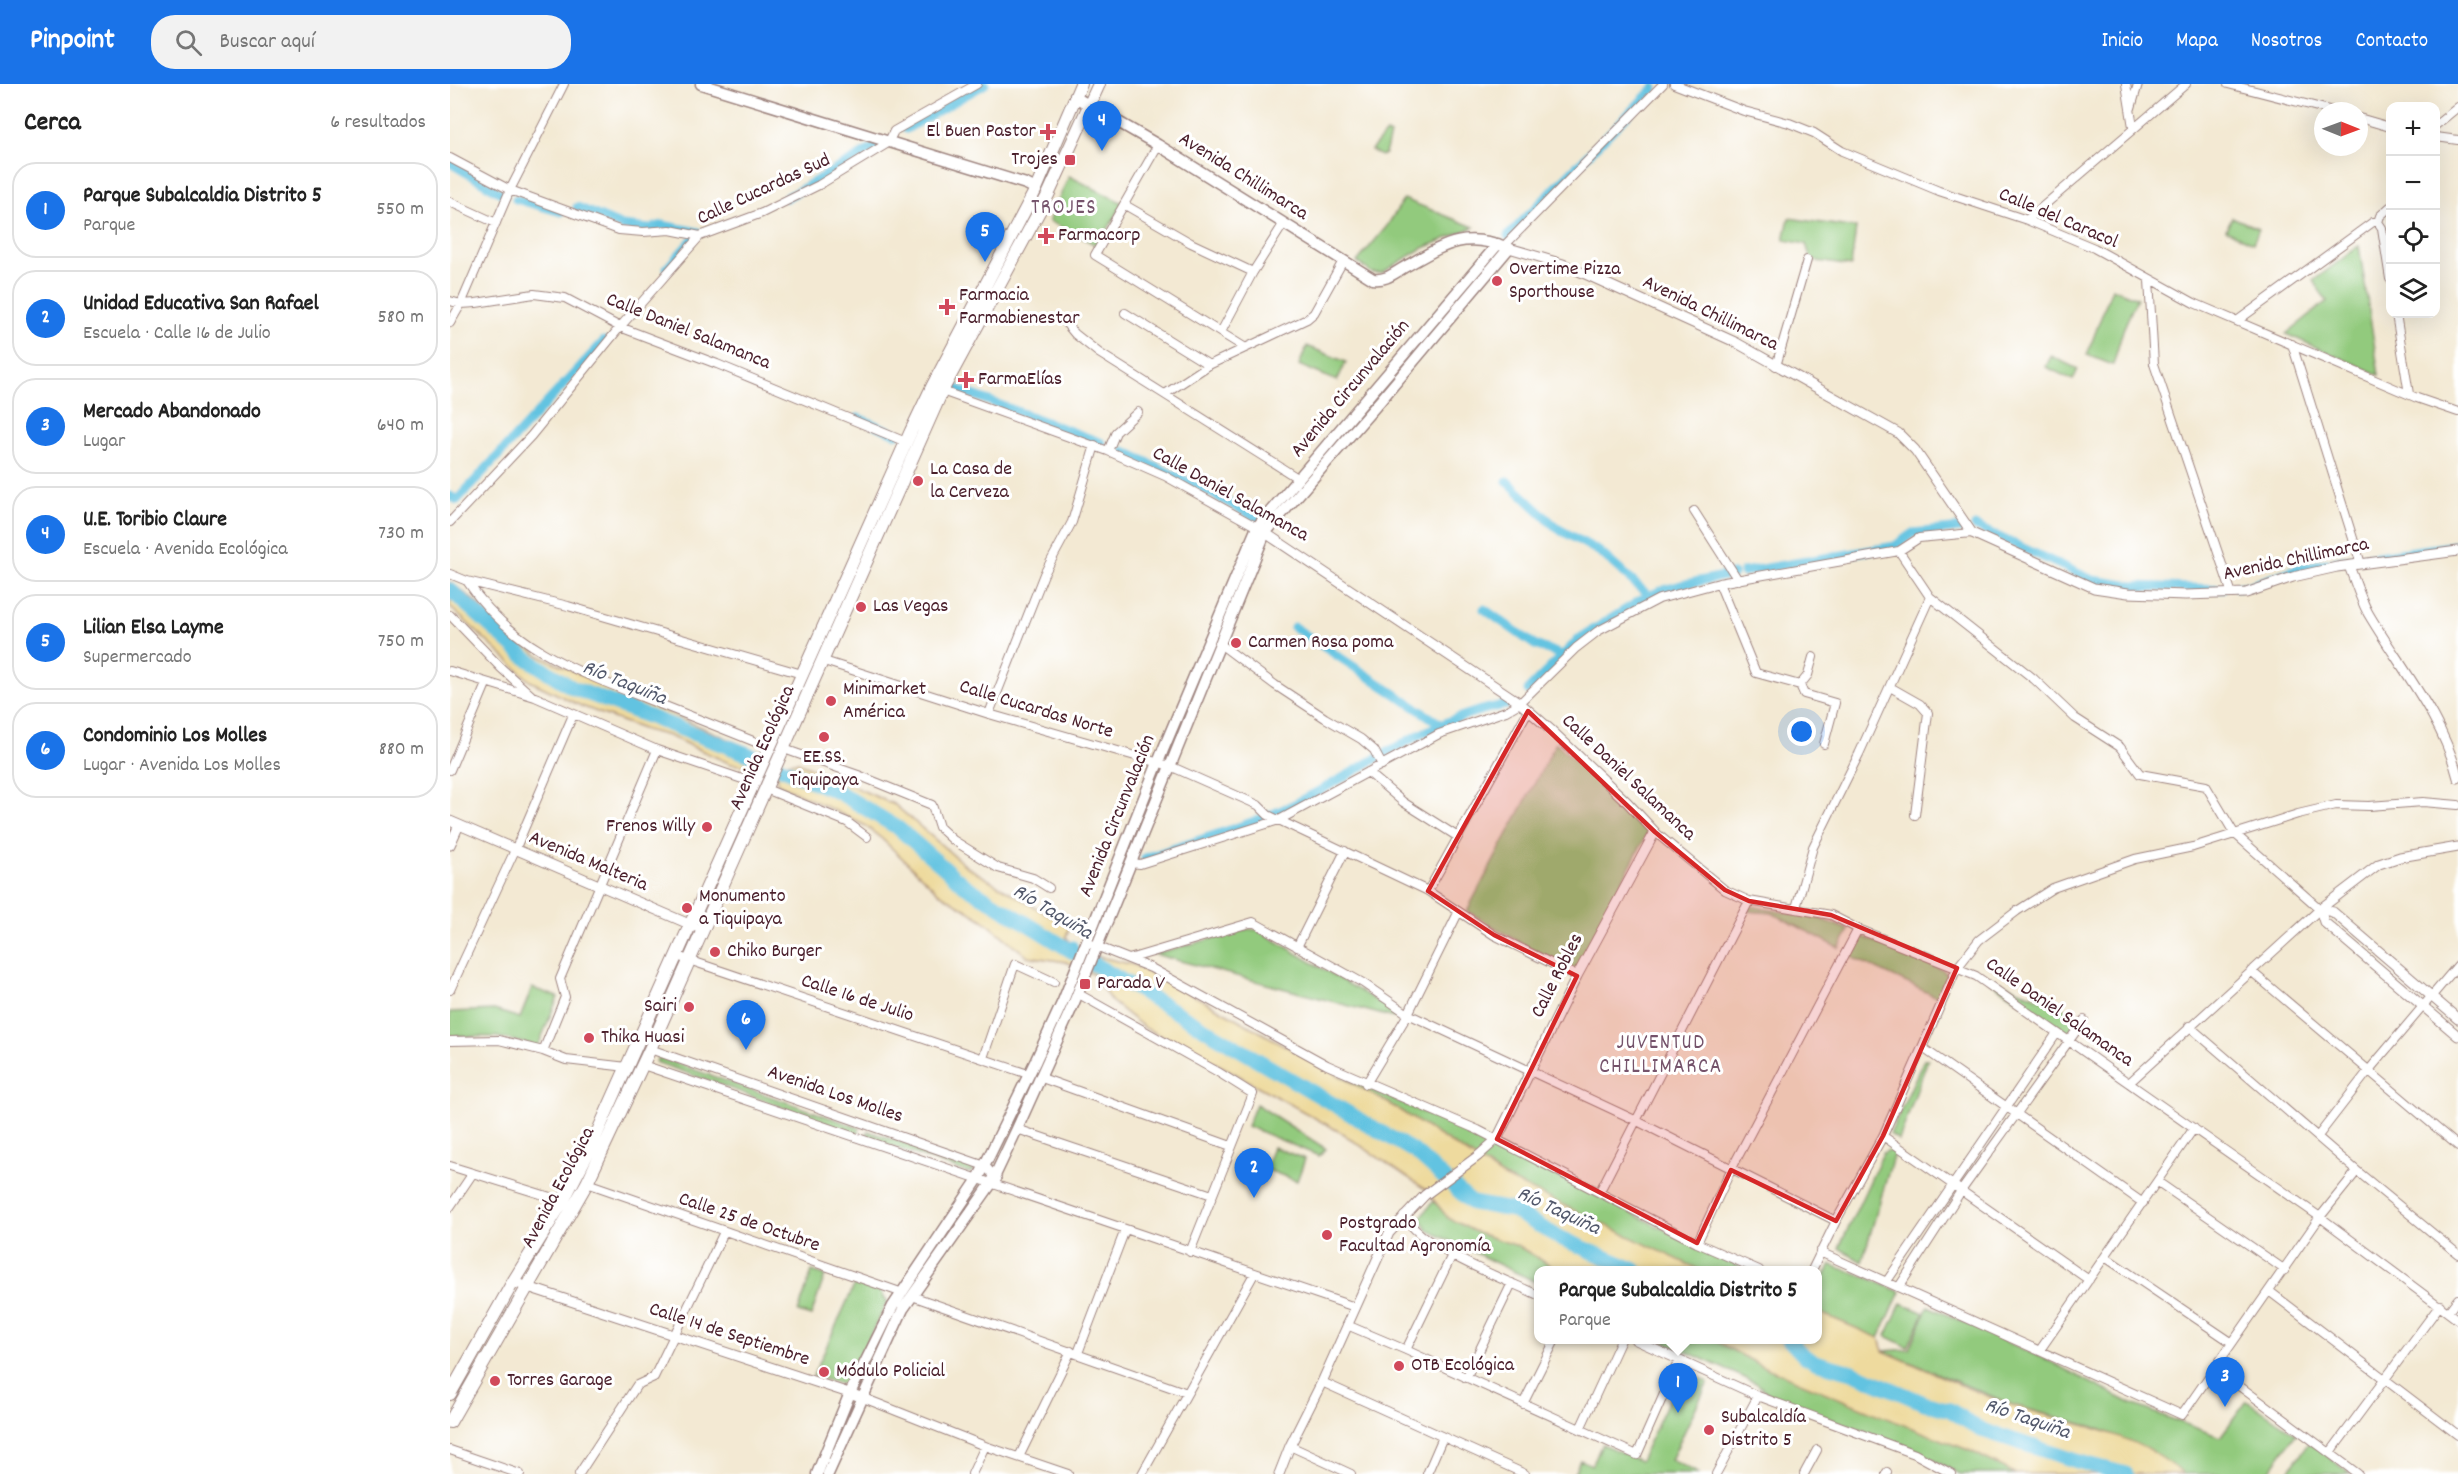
<!DOCTYPE html>
<html lang="es">
<head>
<meta charset="utf-8">
<style>
	body { margin:0; font-family:Dekko,sans-serif; background:#f2f2f2; color:#222 }
	.controls { position:absolute; right:18px; top:18px; display:grid; overflow:hidden; border-radius:12px; box-shadow:0 6px 24px #0002 }
	.controls button { width:54px; height:54px; display:grid; place-items:center; padding:0; border:0; border-bottom:2px solid #e0e0e0; background:#fff; color:#222; font:30px sans-serif }
	.compass { position:absolute; left:1864px; top:18px; width:54px; height:54px; border-radius:50%; background:#fff; box-shadow:0 6px 24px #0002; rotate:91deg }
	.you { position:absolute; left:1352px; top:648px; width:21px; height:21px; margin:-15px; border:4px solid #fff; border-radius:50%; background:#1a73e8; box-shadow:0 0 0 9px #1a73e833 }
	.badge { display:grid; place-items:center; width:39px; height:39px; border-radius:50%; background:#1a73e8; color:#fff; font-size:20px; font-weight:700 }
	.pin { position:absolute; translate:-50% -50px; filter:drop-shadow(0 2px 3px #0008) }
	.pin::after { content:''; position:absolute; top:32px; width:21px; height:18px; background:inherit; clip-path:polygon(0 0,100% 0,50% 100%) }
	.popup { position:absolute; left:1084px; top:1182px; width:288px; height:78px; box-sizing:border-box; display:grid; place-content:center; border-radius:12px; background:#fff; filter:drop-shadow(0 2px 4px #0005); font-size:20px; white-space:nowrap; color:#767676 }
	.popup b { font-size:22px; color:#222 }
	.popup::after { content:''; position:absolute; left:50%; top:100%; margin-left:-12px; border:12px solid transparent; border-top-color:#fff }
	.list { margin:0; padding:0; list-style:none }
	h2 { display:flex; justify-content:space-between; align-items:center; height:78px; margin:0; padding:0 24px; font-size:26px }
	h2 small { font-size:20px; font-weight:400; color:#767676 }
	.list li { display:grid; grid-template-columns:39px 1fr auto; gap:18px; align-items:center; box-sizing:border-box; height:96px; margin:0 12px 12px; padding:0 12px; border:2px solid #e0e0e0; border-radius:24px }
	.list b { display:block; font-size:22px; white-space:nowrap }
	.list p { margin:0; font-size:20px; white-space:nowrap; color:#767676 }
	.list em { font-size:20px; font-style:normal; color:#767676 }
	.icon { flex:none; width:33px; height:33px; fill:none; stroke:currentColor; stroke-width:2; stroke-linecap:round; stroke-linejoin:round }
	.map { position:relative; flex:none; width:2008px; height:1390px; overflow:hidden }
	header { display:flex; align-items:center; gap:36px; box-sizing:border-box; height:84px; padding:0 30px; background:#1a73e8; color:#fff }
	header strong { font-size:28px }
	nav { display:flex; gap:33px; margin-inline-start:auto; font-size:21px }
	.search { width:420px; height:54px; background:#f2f2f2; display:flex; align-items:center; gap:15px; box-sizing:border-box; padding:0 21px; border-radius:24px; color:#767676; font-size:22px }
	main { display:flex }
	aside { flex:1; background:#fff }
	.map>svg:first-child { display:block }
	.green { fill:#92ca7d; stroke:#6e7454; stroke-width:1.5 }
	.sand { fill:#eeda9e; stroke:#9c7c64; stroke-width:1.5 }
	.lines { fill:none; stroke-linecap:round; stroke-linejoin:round }
	.canal { stroke:#62c3e1; stroke-width:9 }
	.river { stroke:#62c3e1; stroke-width:15 }
	.minor-casing { stroke:#9e847f; stroke-width:10 }
	.tertiary-casing { stroke:#9e847f; stroke-width:11 }
	.secondary-casing { stroke:#9e847f; stroke-width:13 }
	.primary-casing { stroke:#9e847f; stroke-width:14 }
	.minor { stroke:#fff; stroke-width:8 }
	.tertiary { stroke:#fff; stroke-width:9 }
	.secondary { stroke:#fff; stroke-width:10 }
	.primary { stroke:#fff; stroke-width:12 }
	.marked { fill:#d62828; fill-opacity:0.2; stroke:#d62828; stroke-width:4.5; stroke-linejoin:round }
	.poi-dot { fill:#d1495b; stroke:#fff; stroke-width:2 }
	.labels { text-anchor:middle; dominant-baseline:central; stroke-width:6; stroke-linejoin:round; paint-order:stroke }
	.poi-label { font-size:20px; fill:#4a1f2b; stroke:#fff; text-anchor:start }
	.street-label { font-size:20px; fill:#4a1f2b; stroke:#fff }
	.neighbourhood-label { font-size:21px; letter-spacing:1.5px; fill:#75536b; stroke:#fff }
	.water-label { font-size:21px; font-style:italic; fill:#52586b; stroke:#fff }
</style>
</head>
<body>
<header>
<strong>Pinpoint</strong>
<div class="search"><svg class="icon" aria-label="search" viewBox="0 0 24 24"><circle cx="10" cy="10" r="6"/><path d="M15 15l6 6"/></svg>Buscar aquí</div>
<nav><a>Inicio</a><a>Mapa</a><a>Nosotros</a><a>Contacto</a></nav>
</header>
<main>
<aside>
<h2>Cerca<small>6 resultados</small></h2>
<ul class="list">
<li><span class="badge">1</span><div><b>Parque Subalcaldia Distrito 5</b><p>Parque</p></div><em>550 m</em></li>
<li><span class="badge">2</span><div><b>Unidad Educativa San Rafael</b><p>Escuela · Calle 16 de Julio</p></div><em>580 m</em></li>
<li><span class="badge">3</span><div><b>Mercado Abandonado</b><p>Lugar</p></div><em>640 m</em></li>
<li><span class="badge">4</span><div><b>U.E. Toribio Claure</b><p>Escuela · Avenida Ecológica</p></div><em>730 m</em></li>
<li><span class="badge">5</span><div><b>Lilian Elsa Layme</b><p>Supermercado</p></div><em>750 m</em></li>
<li><span class="badge">6</span><div><b>Condominio Los Molles</b><p>Lugar · Avenida Los Molles</p></div><em>880 m</em></li>
</ul>
</aside>
<div class="map">
<svg width="2008" height="1390" viewBox="0 0 2008 1390">
	<rect width="100%" height="100%" fill="#fff"/>
	<filter id="ink" filterUnits="userSpaceOnUse"><feTurbulence type="fractalNoise" baseFrequency=".0167" numOctaves="2"/><feDisplacementMap in="SourceGraphic" scale="12" xChannelSelector="R" yChannelSelector="G"/><feConvolveMatrix kernelMatrix="1 2 1 2 8 2 1 2 1" color-interpolation-filters="sRGB"/></filter>
	<filter id="wash" filterUnits="userSpaceOnUse"><feTurbulence type="fractalNoise" baseFrequency=".008" numOctaves="4" result="noise"/><feDisplacementMap in="SourceGraphic" scale="24" xChannelSelector="R" yChannelSelector="G"/><feGaussianBlur stdDeviation="1.35" result="paint"/><feColorMatrix in="noise" values="0 0 0 0 0 0 0 0 0 0 0 0 0 0 0 0 0 1.4 0 .05"/><feComposite in="paint" operator="in"/></filter>
	<g filter="url(#wash)">
		<rect width="100%" height="100%" fill="#f3e9d3"/>
		<!-- green -->
		<path class="green" d="M936 49 940 51 935 70 931 72 921 66Z
			M619 92 673 119 648 162 599 137Z
			M954 115 1024 143 969 166 932 189H922L907 178 937 142Z
			M1782 133 1809 145 1803 159 1776 146Z
			M1339 134 1406 144 1401 182 1361 176 1356 160 1334 156Z
			M1909 162 1929 291 1836 250 1877 217 1863 197Z
			M1662 204 1687 214 1673 246 1663 281 1637 271Z
			M857 262 896 278 887 297 849 281Z
			M1601 272 1628 285 1623 296 1596 283Z
			M1106 659 1183 730 1198 748 1125 886 1078 863 1017 827Z
			M1301 822 1370 835 1399 846 1389 864 1322 829 1298 827Z
			M798 845 808 846 947 929 944 934 704 870Z
			M1411 852 1493 886 1498 892 1489 914 1399 872Z
			M1542 895 1632 931 1618 949 1539 897Z
			M82 904 108 913 88 962 47 953 0 952V928L44 926 70 934Z
			M208 973 410 1044 408 1050 206 978Z
			M1474 975H1478L1449 1056 1440 1050Z
			M880 987 1030 1054 1296 1186H1250L1191 1159 1054 1093 938 1019Z
			M806 1020 876 1065 869 1072 797 1042Z
			M418 1047 521 1082 525 1087 518 1089 416 1053Z
			M823 1063 855 1075 847 1097 815 1085Z
			M1441 1065 1445 1066 1412 1178 1389 1164 1433 1069Z
			M984 1117 998 1134 1028 1149 1068 1162 1108 1186H1088V1199L977 1146 970 1134Z
			M1381 1181 1416 1193 1450 1208 1429 1254 1368 1228V1205Z
			M362 1187 375 1191 361 1232 348 1228Z
			M405 1200 431 1208 437 1218 398 1297 394 1301 363 1292Z
			M1451 1219 1474 1229 1458 1263 1436 1252Z
			M1478 1222 1601 1278 1682 1320 1770 1353 1797 1317 1846 1350 1817 1390H1733L1695 1365 1647 1344 1563 1321 1433 1267 1460 1265Z
			M1210 1256H1264L1312 1282 1521 1367 1566 1390H1509L1464 1365 1325 1315 1306 1299Z
			M1233 1286 1258 1298 1221 1376 1250 1390H1124L1130 1376 1142 1381 1152 1360 1190 1377Z
			M1859 1358 1901 1390H1837Z"/>
		<!-- sand -->
		<path class="sand" d="M0 498 26 518 47 540 90 572 303 666 334 679 348 678 445 721 517 783 619 843 616 853 623 861 650 873 684 881 760 920 938 1019 1054 1093 1250 1186H1108L1068 1162 1028 1149 998 1134 975 1105 890 1048 777 985 695 944 661 917 643 890 616 878 577 872 533 836 489 809 432 755 414 741 327 699 328 693 306 683 281 680 219 652 195 646 131 622 80 597 0 523Z
			M1368 1228 1429 1254 1433 1267C1477 1285 1520 1308 1565 1322 1622 1340 1687 1348 1733 1390H1566L1521 1367 1431 1332 1312 1282 1264 1256H1368Z"/>
		<g class="lines">
			<!-- canal -->
			<path class="canal" d="M456 45 535 0
				M0 79 54 111
				M336 114 425 63
				M66 115 111 128
				M127 123 172 142 200 145 212 141 248 148
				M1058 152 1204 4
				M217 184 242 156
				M507 305 652 359
				M408 334 447 350
				M674 367 755 406 808 435
				M1057 397 1107 444 1150 468 1199 512
				M0 412 7 416 154 257
				M1525 442 1643 496 1683 502 1772 505
				M1913 474 2008 461
				M1293 488 1445 462 1463 449 1511 444
				M1787 503 1799 502 1849 484 1901 475
				M1034 525 1085 561 1112 571
				M844 543 992 641
				M1078 606 1130 554 1194 514 1210 507 1231 501 1283 490
				M695 774C738 759 783 747 825 729 900 697 975 633 1056 621
				M620 866 623 861"/>
			<!-- river -->
			<path class="river" d="M0 506 76 574 123 604 308 674 390 709 448 744 514 801 620 866 965 1068 1022 1119 1062 1126 1110 1154 1185 1186
				M1339 1256 1353 1271 1365 1278 1402 1288 1474 1319 1500 1326 1529 1345 1630 1378 1676 1390"/>
		</g>
	</g>
	<g filter="url(#ink)">
		<g class="lines">
			<!-- minor casing -->
			<g class="minor-casing">
				<path id="minor" d="M1224 0 1294 27 1339 39 1364 49 1392 67 1489 107 1577 136 1644 164 1744 219 1967 314 2008 328
					M1676 0 1683 43
					M1778 0 1883 27
					M1681 24 1688 0
					M1909 34 1940 43
					M1986 41 2008 23
					M1986 53 2008 56
					M708 61 645 171 794 263
					M0 74 60 106 169 146 193 148 220 146 250 152
					M0 118 46 139
					M675 121 741 159 803 188
					M1577 136 1736 0
					M1928 138 1932 144 1940 195
					M1054 162 1213 0
					M1699 196 1704 280 1782 510
					M0 217 11 220 26 219 84 210 115 214 170 243 267 280 456 358
					M675 229 759 281
					M1946 230 1959 310
					M1787 237 1923 138H1928L1930 132 1940 123
					M615 238 625 250 649 269 849 395
					M0 239 11 220 60 106 114 0
					M771 248 803 188 834 139
					M1842 260 1911 480
					M1326 282 1357 176
					M492 307 658 367 715 392 807 443
					M715 310 759 281 857 235 864 229 893 177
					M658 367 666 348 688 328
					M1244 427 1288 496
					M0 438 81 352 170 243 250 152 312 129 369 101 438 59 444 47 527 0
					M1449 467 1480 513 1584 595 1625 634 1670 663 1690 690 1756 702 1784 749 1870 825 1679 999
					M0 490 17 497 118 522 352 590
					M17 497C61 564 126 587 197 615 238 631 279 647 320 664
					M1269 499 1306 589 1350 601 1354 610 1385 619 1374 660
					M0 531 51 584 81 611
					M770 560 825 601 875 634 911 655 924 666 932 681
					M374 577 539 630 720 682 808 721 818 731 978 807 1044 851 1127 892
					M0 587 85 613 207 666 304 699
					M1350 601 1358 591 1363 573
					M1440 603 1470 620 1478 629 1465 731
					M540 627 594 490 622 438 645 361
					M334 665 408 691 482 721 489 743 503 756 548 784 583 794 599 804
					M0 686 36 600
					M918 688 953 718 1008 753
					M316 705 397 738 417 753
					M1205 748 1275 806 1299 817 1381 831 1408 845 1526 892 1870 1133 2008 1236
					M680 779 690 780 829 736 989 650 1056 627 1070 619 1126 564 1148 547 1209 515 1269 499 1449 467 1469 454 1522 449
					M978 807 1078 627
					M1346 824 1363 763 1409 670 1480 513
					M636 858 701 884 877 981 1028 1046 1247 1159 1309 1186
					M847 863 895 767
					M227 872 578 990
					M679 875 803 838 913 899 958 930 1185 1036 1386 1137
					M1801 887 2008 1062
					M0 906 65 766 123 631
					M627 909 768 988 803 1010 740 1168
					M1739 942 1907 1087 2008 1170
					M0 957 49 956 93 967 116 976 177 983
					M1473 964 1693 1119
					M200 965 535 1082 547 1095
					M93 967 115 913 110 895 207 666
					M533 974 565 880 604 898
					M193 981 905 1223
					M589 993 781 1062
					M916 1000 958 930 1008 829
					M567 1045 762 1111
					M1433 1052 1639 1196
					M1868 1052 1919 986 2008 881
					M0 1082 113 1117
					M1708 1098 1835 1186
					M137 1099 450 1208
					M1150 1107 1299 817
					M0 1123 23 1089
					M954 1132C974 1166 1052 1194 1088 1211
					M1247 1159 1281 1086 1408 845
					M1370 1168 1732 1331 1870 1133 1907 1087
					M1655 1173 1781 1258
					M1362 1186 1386 1137 1433 1052 1507 884 1529 856 1567 827 1603 804 1685 775 1743 763 1848 730 1886 721 1919 722 1973 718 2008 721
					M1437 1197 1607 949
					M1449 1203 1511 1107 1634 936
					M1819 1207 2008 1351
					M462 1212 737 1309
					M1998 1228 2008 1215
					M897 1241 956 1266 1187 1371 1229 1276
					M1185 1256 1308 1312 1465 1370 1502 1390
					M956 1266 1002 1171
					M1590 1266 1744 1044
					M628 1269 675 1146
					M1765 1284 1908 1390
					M1016 1294 1062 1199
					M872 1298 1075 1390
					M411 1313 535 1362 618 1390
					M1073 1320 1105 1256
					M1130 1345 1171 1256
					M840 1362 901 1390
					M0 1366 70 1390
					M1880 1369 1990 1221
					M569 1373 621 1267
					M129 1390 187 1301 204 1293 274 1148
					M522 1390 535 1362
					M692 1390 804 1190
					M977 1390 993 1353
					M1266 1390 1308 1312
					M1354 1390 1367 1366
					M1436 1390 1437 1388"/>
			</g>
			<!-- tertiary casing -->
			<g class="tertiary-casing">
				<path id="tertiary" d="M1059 164 1113 180 1285 258 1448 349 1465 366 1522 449 1644 504 1678 509 1736 511 1796 509 1843 493 1887 483 2008 467
					M811 446 1070 619 1102 647 1177 718 1205 748 1127 892 1047 1055 1028 1072 975 1111 939 1149 872 1298 840 1362 829 1390
					M1899 482C1905 497 1910 514 1918 529 1949 582 1993 633 2008 694
					M0 737 246 843
					M0 761 9 741
					M1870 825 1874 838 2008 952
					M1870 825 1883 828 2008 935
					M1870 825 1929 780 1950 773 2008 763
					M63 1198 411 1313"/>
			</g>
			<!-- secondary casing -->
			<g class="secondary-casing">
				<path id="secondary" d="M251 0 576 100 586 105
					M367 1390 400 1309 443 1222 528 1095 586 976 613 917 713 666 807 443 1048 160
					M378 1390 453 1225 541 1100 567 1045 623 921 815 449 931 316 1059 164C1012 146 994 161 953 184 943 190 935 197 923 195L708 61 625 13"/>
			</g>
			<!-- primary casing -->
			<g class="primary-casing">
				<path id="primary" d="M0 1310 63 1198 113 1117 140 1065 461 347 482 303 586 105 631 0
					M0 1338 137 1099 200 965 492 307 598 111 649 0"/>
			</g>
			<!-- minor -->
			<use href="#minor" class="minor"/>
			<!-- tertiary -->
			<use href="#tertiary" class="tertiary"/>
			<!-- secondary -->
			<use href="#secondary" class="secondary"/>
			<!-- primary -->
			<use href="#primary" class="primary"/>
		</g>
	</g>
	<!-- marked area -->
	<path class="marked" d="M1078 627 1205 748 1275 806 1299 817 1381 831 1507 884 1433 1052 1386 1137 1281 1086 1247 1159 1047 1055 1127 892 1044 851 978 807Z"/>
	<!-- markers -->
	<g class="poi-dot">
		<path d="M595 39h6v6h6v6h-6v6h-6v-6h-6v-6h6z"/>
		<rect x="614" y="70" width="12" height="12" rx="3"/>
		<path d="M593 143h6v6h6v6h-6v6h-6v-6h-6v-6h6z"/>
		<circle cx="1047" cy="197" r="6"/>
		<path d="M494 214h6v6h6v6h-6v6h-6v-6h-6v-6h6z"/>
		<path d="M513 287h6v6h6v6h-6v6h-6v-6h-6v-6h6z"/>
		<circle cx="468" cy="397" r="6"/>
		<circle cx="411" cy="523" r="6"/>
		<circle cx="786" cy="559" r="6"/>
		<circle cx="381" cy="617" r="6"/>
		<circle cx="374" cy="653" r="6"/>
		<circle cx="257" cy="743" r="6"/>
		<circle cx="237" cy="824" r="6"/>
		<circle cx="265" cy="868" r="6"/>
		<rect x="629" y="894" width="12" height="12" rx="3"/>
		<circle cx="239" cy="923" r="6"/>
		<circle cx="139" cy="954" r="6"/>
		<circle cx="877" cy="1151" r="6"/>
		<circle cx="949" cy="1282" r="6"/>
		<circle cx="374" cy="1288" r="6"/>
		<circle cx="45" cy="1297" r="6"/>
		<circle cx="1259" cy="1346" r="6"/>
	</g>
	<g class="labels">
		<!-- poi labels -->
		<g class="poi-label">
			<text x="586" y="48" text-anchor="end">El Buen Pastor</text>
			<text x="608" y="76" text-anchor="end">Trojes</text>
			<text x="608" y="152">Farmacorp</text>
			<text x="1059" y="186">Overtime Pizza<tspan x="1059" dy="23">Sporthouse</tspan></text>
			<text x="509" y="212">Farmacia<tspan x="509" dy="23">Farmabienestar</tspan></text>
			<text x="528" y="296">FarmaElías</text>
			<text x="480" y="386">La Casa de<tspan x="480" dy="23">la Cerveza</tspan></text>
			<text x="423" y="523">Las Vegas</text>
			<text x="798" y="559">Carmen Rosa poma</text>
			<text x="393" y="606">Minimarket<tspan x="393" dy="23">América</tspan></text>
			<text x="374" y="674" text-anchor="middle">EE.SS.<tspan x="374" dy="23">Tiquipaya</tspan></text>
			<text x="245" y="743" text-anchor="end">Frenos Willy</text>
			<text x="249" y="813">Monumento<tspan x="249" dy="23">a Tiquipaya</tspan></text>
			<text x="277" y="868">Chiko Burger</text>
			<text x="647" y="900">Parada V</text>
			<text x="227" y="923" text-anchor="end">Sairi</text>
			<text x="151" y="954">Thika Huasi</text>
			<text x="889" y="1140">Postgrado<tspan x="889" dy="23">Facultad Agronomía</tspan></text>
			<text x="961" y="1282">OTB Ecológica</text>
			<text x="386" y="1288">Módulo Policial</text>
			<text x="57" y="1297">Torres Garage</text>
			<text x="1271" y="1334">Subalcaldía<tspan x="1271" dy="23">Distrito 5</tspan></text>
		</g>
		<!-- street labels -->
		<g class="street-label">
			<text transform="translate(793 93) rotate(32)">Avenida Chillimarca</text>
			<text transform="translate(314 106) rotate(-25)">Calle Cucardas Sud</text>
			<text transform="translate(1608 135) rotate(23)">Calle del Caracol</text>
			<text transform="translate(1260 230) rotate(26)">Avenida Chillimarca</text>
			<text transform="translate(238 248) rotate(22)">Calle Daniel Salamanca</text>
			<text transform="translate(901 305) rotate(-50)">Avenida Circunvalación</text>
			<text transform="translate(780 411) rotate(29)">Calle Daniel Salamanca</text>
			<text transform="translate(1846 476) rotate(-12)">Avenida Chillimarca</text>
			<text transform="translate(586 626) rotate(17)">Calle Cucardas Norte</text>
			<text transform="translate(313 664) rotate(-66)">Avenida Ecológica</text>
			<text transform="translate(1178 694) rotate(43)">Calle Daniel Salamanca</text>
			<text transform="translate(668 732) rotate(-68)">Avenida Circunvalación</text>
			<text transform="translate(138 778) rotate(23)">Avenida Malteria</text>
			<text transform="translate(1108 892) rotate(-63)">Calle Robles</text>
			<text transform="translate(407 915) rotate(18)">Calle 16 de Julio</text>
			<text transform="translate(1609 929) rotate(35)">Calle Daniel Salamanca</text>
			<text transform="translate(385 1011) rotate(19)">Avenida Los Molles</text>
			<text transform="translate(109 1104) rotate(-62)">Avenida Ecológica</text>
			<text transform="translate(299 1139) rotate(19)">Calle 25 de Octubre</text>
			<text transform="translate(279 1251) rotate(18)">Calle 14 de Septiembre</text>
		</g>
		<!-- neighbourhood labels -->
		<g class="neighbourhood-label">
			<text x="614" y="125">TROJES</text>
			<text x="1211" y="960">JUVENTUD<tspan x="1211" dy="24">CHILLIMARCA</tspan></text>
		</g>
		<!-- water labels -->
		<g class="water-label">
			<text transform="translate(174 600) rotate(22)">Río Taquiña</text>
			<text transform="translate(602 829) rotate(31)">Río Taquiña</text>
			<text transform="translate(1108 1128) rotate(25)">Río Taquiña</text>
			<text transform="translate(1577 1336) rotate(19)">Río Taquiña</text>
		</g>
	</g>
</svg>
<div class="controls">
<button>+</button>
<button>−</button>
<button><svg class="icon" aria-label="locate" viewBox="0 0 24 24"><circle cx="12" cy="12" r="6"/><path d="M12 2v4M12 18v4M2 12h4M18 12h4"/></svg></button>
<button><svg class="icon" aria-label="layers" viewBox="0 0 24 24"><path d="M12 4l9 5-9 5-9-5zM3 14l9 5 9-5"/></svg></button>
</div>
<svg class="compass" viewBox="-18 -18 36 36"><path d="M0-13l5 13h-10z" fill="#e53935"/><path d="M0 13l5-13h-10z" fill="#767676"/></svg>
<div class="you"></div>
<div class="pin badge" style="left:1228px;top:1329px">1</div>
<div class="popup"><b>Parque Subalcaldia Distrito 5</b>Parque</div>
<div class="pin badge" style="left:804px;top:1114px">2</div>
<div class="pin badge" style="left:1775px;top:1323px">3</div>
<div class="pin badge" style="left:652px;top:67px">4</div>
<div class="pin badge" style="left:535px;top:178px">5</div>
<div class="pin badge" style="left:296px;top:966px">6</div>
</div>
</main>
</body>
</html>
